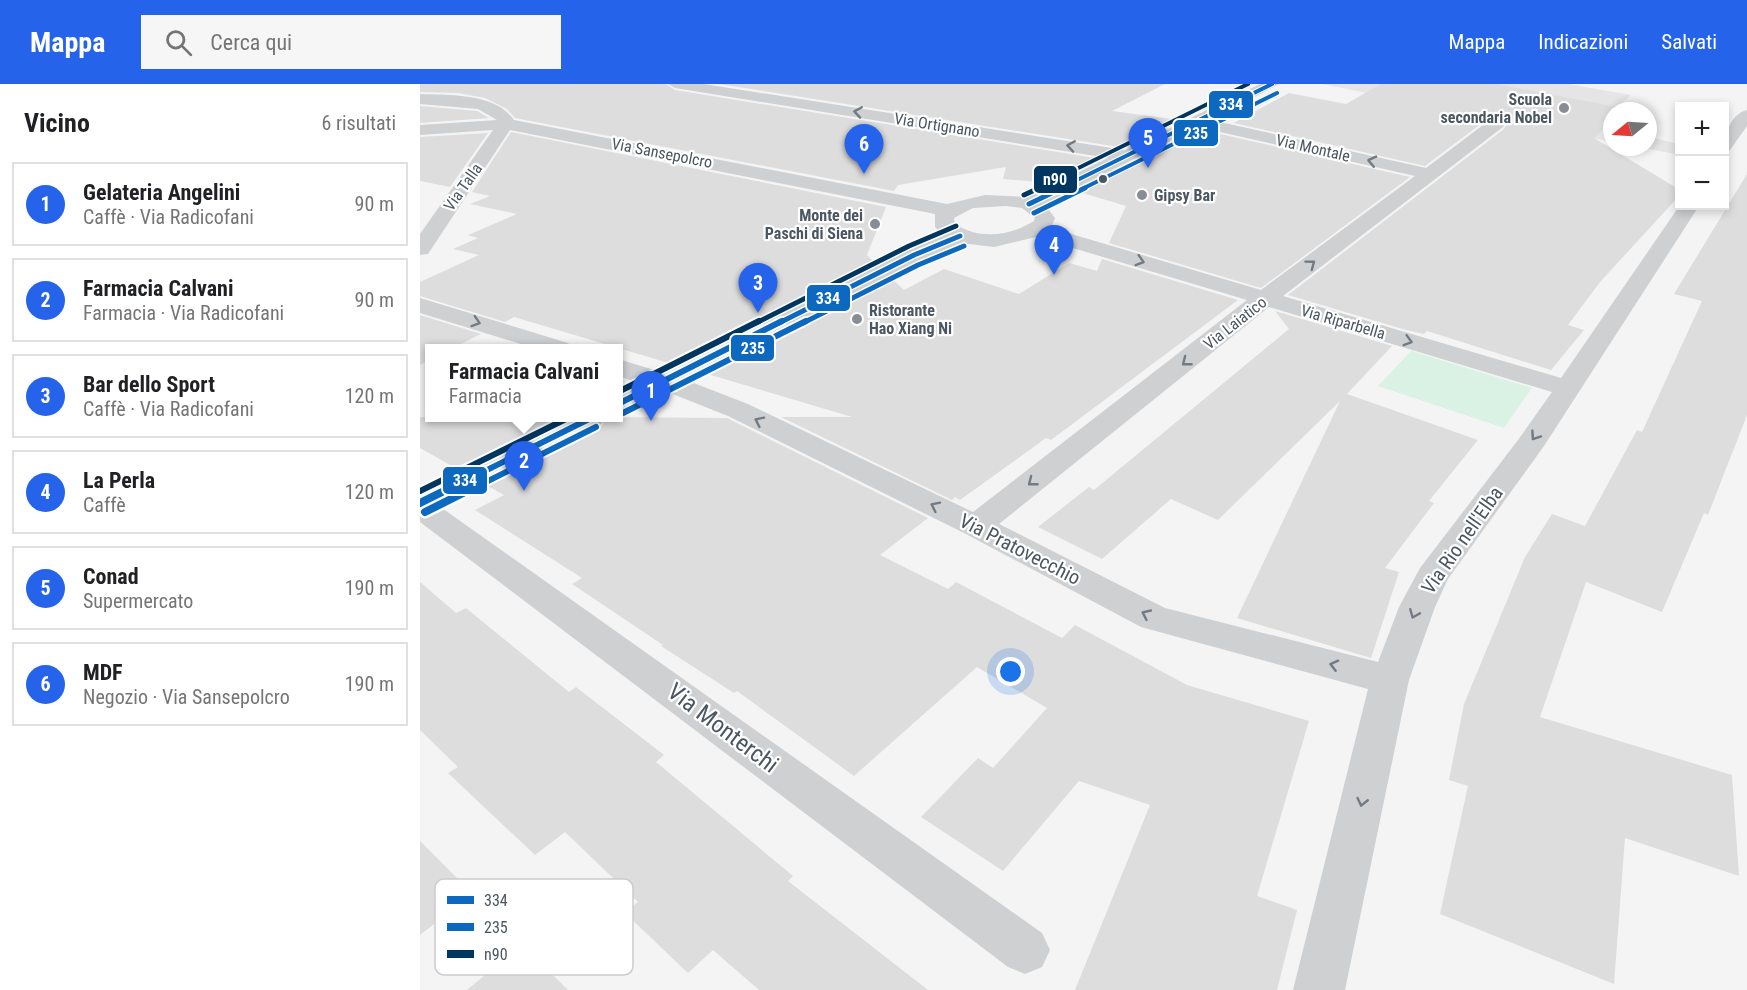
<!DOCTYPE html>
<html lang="it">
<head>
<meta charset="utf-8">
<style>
	body { margin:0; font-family:"Roboto Condensed",sans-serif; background:#f6f6f6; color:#202124 }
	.controls { position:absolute; right:18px; top:18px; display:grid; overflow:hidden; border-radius:0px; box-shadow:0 3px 9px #0003 }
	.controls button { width:54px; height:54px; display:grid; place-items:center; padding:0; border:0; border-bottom:2px solid #e0e0e0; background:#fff; color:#202124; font:30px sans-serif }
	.compass { position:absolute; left:1183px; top:18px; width:54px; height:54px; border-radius:50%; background:#fff; box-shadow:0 3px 9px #0003; rotate:252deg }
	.you { position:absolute; left:591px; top:588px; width:21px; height:21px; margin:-15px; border:4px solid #fff; border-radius:50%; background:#1a73e8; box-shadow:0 0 0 9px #1a73e833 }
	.badge { display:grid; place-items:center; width:39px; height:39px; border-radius:50%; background:#2563eb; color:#fff; font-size:20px; font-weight:700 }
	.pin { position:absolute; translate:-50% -50px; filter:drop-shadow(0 2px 3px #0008) }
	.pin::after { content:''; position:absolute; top:32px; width:21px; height:18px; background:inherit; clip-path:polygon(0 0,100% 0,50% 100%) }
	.popup { position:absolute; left:5px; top:260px; width:198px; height:78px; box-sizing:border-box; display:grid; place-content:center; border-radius:0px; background:#fff; filter:drop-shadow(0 2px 4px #0005); font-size:20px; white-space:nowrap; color:#757577 }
	.popup b { font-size:22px; color:#202124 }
	.popup::after { content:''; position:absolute; left:50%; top:100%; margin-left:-12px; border:12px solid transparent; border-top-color:#fff }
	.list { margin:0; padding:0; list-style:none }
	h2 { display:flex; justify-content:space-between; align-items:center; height:78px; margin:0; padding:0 24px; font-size:26px }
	h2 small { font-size:20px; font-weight:400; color:#757577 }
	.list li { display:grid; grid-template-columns:39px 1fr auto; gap:18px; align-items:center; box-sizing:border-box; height:84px; margin:0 12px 12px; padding:0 12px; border:2px solid #e0e0e0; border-radius:0px }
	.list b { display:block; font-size:22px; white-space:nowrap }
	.list p { margin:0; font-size:20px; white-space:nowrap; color:#757577 }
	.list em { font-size:20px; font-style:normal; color:#757577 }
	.icon { flex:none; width:33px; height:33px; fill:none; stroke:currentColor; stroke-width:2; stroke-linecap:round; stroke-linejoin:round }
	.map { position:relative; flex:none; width:1327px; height:906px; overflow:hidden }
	header { display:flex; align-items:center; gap:36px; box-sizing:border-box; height:84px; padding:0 30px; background:#2563eb; color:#fff }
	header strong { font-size:28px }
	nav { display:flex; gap:33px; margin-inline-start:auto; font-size:21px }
	.search { width:420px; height:54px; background:#f6f6f6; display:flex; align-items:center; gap:15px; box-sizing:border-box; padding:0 21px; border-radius:0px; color:#757577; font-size:22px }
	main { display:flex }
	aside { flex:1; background:#fff }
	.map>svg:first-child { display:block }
	.education { fill:#e6e5e6 }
	.green { fill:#d9f2e3 }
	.building { fill:#ddddde }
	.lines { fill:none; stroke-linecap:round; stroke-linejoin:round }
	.minor { fill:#ced0d2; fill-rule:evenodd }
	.bus-1-far3-casing { stroke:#fff; stroke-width:6 }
	.bus-1-far2-casing { stroke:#fff; stroke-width:8 }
	.bus-1-far1-casing { stroke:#fff; stroke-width:10 }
	.bus-1-casing { stroke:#fff; stroke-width:13 }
	.bus-2-far3-casing { stroke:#fff; stroke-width:6 }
	.bus-2-far2-casing { stroke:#fff; stroke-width:8 }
	.bus-2-far1-casing { stroke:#fff; stroke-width:10 }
	.bus-2-casing { stroke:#fff; stroke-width:13 }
	.bus-3-far2-casing { stroke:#fff; stroke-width:6 }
	.bus-3-far1-casing { stroke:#fff; stroke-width:8 }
	.bus-3-casing { stroke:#fff; stroke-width:10 }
	.bus-1-far3 { stroke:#0c69bf; stroke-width:4 }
	.bus-1-far2 { stroke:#0c69bf; stroke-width:5 }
	.bus-1-far1 { stroke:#0c69bf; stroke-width:6 }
	.bus-1 { stroke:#0c69bf; stroke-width:8 }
	.bus-2-far3 { stroke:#0c69bf; stroke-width:4 }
	.bus-2-far2 { stroke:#0c69bf; stroke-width:5 }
	.bus-2-far1 { stroke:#0c69bf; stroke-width:6 }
	.bus-2 { stroke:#0c69bf; stroke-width:8 }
	.bus-3-far2 { stroke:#00365f; stroke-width:4 }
	.bus-3-far1 { stroke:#00365f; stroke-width:5 }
	.bus-3 { stroke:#00365f; stroke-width:6 }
	.oneway { stroke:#727b83 }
	.poi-dot { fill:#868d94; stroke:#fff; stroke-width:2 }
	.bus-dot { fill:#4a5661; stroke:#fff; stroke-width:2 }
	.labels { text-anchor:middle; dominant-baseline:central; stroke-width:4.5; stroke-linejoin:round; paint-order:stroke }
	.far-poi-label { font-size:16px; font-weight:bold; fill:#4a5661; stroke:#fff; text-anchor:end }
	.far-street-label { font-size:16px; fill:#4a5661; stroke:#fff }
	.street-label { font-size:20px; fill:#4a5661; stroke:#fff }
	.near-street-label { font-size:24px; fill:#4a5661; stroke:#fff }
	.key { fill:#fff; stroke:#c9ccd0; stroke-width:1.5 }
	.key-label { font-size:16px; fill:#4a5661 }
	.line-badge { stroke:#fff; stroke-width:2 }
	.badge-label { font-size:16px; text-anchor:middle; font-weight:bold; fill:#fff }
</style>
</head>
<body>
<header>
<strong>Mappa</strong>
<div class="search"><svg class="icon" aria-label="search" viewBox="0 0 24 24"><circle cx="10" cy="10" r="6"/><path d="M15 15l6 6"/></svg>Cerca qui</div>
<nav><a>Mappa</a><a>Indicazioni</a><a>Salvati</a></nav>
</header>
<main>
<aside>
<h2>Vicino<small>6 risultati</small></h2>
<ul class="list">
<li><span class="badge">1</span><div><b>Gelateria Angelini</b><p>Caffè · Via Radicofani</p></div><em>90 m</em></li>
<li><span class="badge">2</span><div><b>Farmacia Calvani</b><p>Farmacia · Via Radicofani</p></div><em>90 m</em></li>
<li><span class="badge">3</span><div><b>Bar dello Sport</b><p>Caffè · Via Radicofani</p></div><em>120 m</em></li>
<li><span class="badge">4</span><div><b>La Perla</b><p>Caffè</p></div><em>120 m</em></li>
<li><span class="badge">5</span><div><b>Conad</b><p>Supermercato</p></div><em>190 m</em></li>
<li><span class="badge">6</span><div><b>MDF</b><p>Negozio · Via Sansepolcro</p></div><em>190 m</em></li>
</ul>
</aside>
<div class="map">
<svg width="1327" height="906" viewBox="0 0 1327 906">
	<rect width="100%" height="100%" fill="#f4f4f4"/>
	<!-- education -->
	<path class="education" d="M902 0H1148L1211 11 1198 23 1218 27H1192V58Z
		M1228 53 1259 60V64L1255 70 1218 63H1228Z"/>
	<!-- green -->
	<path class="green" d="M991 267 1112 304 1084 344 958 302Z"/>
	<!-- building -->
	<path class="building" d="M0 0H246L255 6 681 75 631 99 583 95 586 83 478 101 474 107 95 34 87 25 65 14 38 9 0 8Z
		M299 0H745L692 27 760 36 705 64Z
		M961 0H1076L1207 25 1192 27V38L1174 54 1260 106V111L1180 198 1148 241 1164 246 1131 286 1007 247 1004 250 986 246 868 211 1084 45 1087 40 1083 33H1070L1005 82 814 39 869 9 926 20Z
		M0 22 57 27 69 34 0 39Z
		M778 45 990 93 841 204 689 159 706 122 656 107Z
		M91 48 466 123 447 171 455 179 252 280 94 233 85 238 0 212V198L59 171 33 165 58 154 48 151 97 130 50 120 70 112 52 108Z
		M68 49 30 103 0 97V53Z
		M1327 90V331L1288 431 1284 429 1242 528 1166 498 1120 633 1312 691 1319 792 1205 754 1194 900 1020 830 1048 702 1029 696 1044 620 1105 473 1132 430 1165 442 1217 346 1222 348 1282 217 1254 210Z
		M682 175 818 216 631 356 626 354 540 416 535 413 532 416 361 333H432L284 289 471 194 484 206 524 185 599 210 649 179 677 187Z
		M855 227 972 262 927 310 1058 356 1009 417 1014 419 965 484 979 488 951 574 817 534 920 317 798 436 751 415 682 475 618 443 669 403 674 406 869 245Z
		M0 231 61 250 32 264H9V276L0 281Z
		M0 333H146L39 386 0 364Z
		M187 333 307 334 508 434 460 471 528 505 536 498 642 554 655 541 767 601 889 637 837 812 877 826 857 906H655L730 721 659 697 583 787 501 733 558 674 573 684 627 624 557 583 434 692 317 607 314 609 241 562 243 561 152 500 162 494 55 426 84 411 66 401 182 342Z
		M0 498 36 529 46 524 149 608 156 603 244 671 236 678 373 792 368 797 508 906H339L293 866 268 889 205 829 218 818 145 748 115 771 28 689 38 683 0 646Z
		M0 757 53 810 0 851Z
		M102 860 148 906H47Z"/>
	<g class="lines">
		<!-- minor -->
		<path class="minor" d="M248 0H284L705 66 840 0H859L791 36 1006 84 1071 35H1083L1085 39 1083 43 863 212 1141 294 1260 121 1279 122 1124 362 1028 495 1015 523 989 596 925 906H873L948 605 721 543 544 449 308 332 245 307 198 328V309L219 299 198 292V275L241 288 486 166 523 151 515 143V130L90 46 8 170 0 171V150L73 46 0 51V41L77 36 58 25 0 20V10C29 11 76 9 94 36L527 120 565 111 607 113 688 74 255 4ZM778 43 995 92 841 206 631 144 635 134 624 120ZM586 122 602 124 615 134 614 137C590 152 559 156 535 140L534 134 553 124ZM616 153 827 216 553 428 328 320 266 296 502 176 541 159 574 163ZM849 223 1132 308 1098 356 1000 484 979 523 958 578 745 524 579 440Z
			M1327 26V42L1310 66 1304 67C1304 52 1310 30 1327 26Z
			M0 214 148 259 152 264H114L0 229Z
			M150 334H185L181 340 19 422 622 849 630 866 622 883 605 890 588 883 0 438V407Z"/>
		<!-- bus-1-far3 casing -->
		<g class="bus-1-far3-casing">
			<path id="bus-1-far3" d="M639 105 852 0"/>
		</g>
		<!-- bus-1-far2 casing -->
		<g class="bus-1-far2-casing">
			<path id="bus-1-far2" d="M609 120 642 104
				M359 239 494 171 540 152"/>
		</g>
		<!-- bus-1-far1 casing -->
		<g class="bus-1-far1-casing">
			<path id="bus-1-far1" d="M198 320 362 237
				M19 410 171 334"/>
		</g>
		<!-- bus-1 casing -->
		<g class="bus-1-casing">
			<path id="bus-1" d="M0 419 22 408"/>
		</g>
		<!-- bus-2-far3 casing -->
		<g class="bus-2-far3-casing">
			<path id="bus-2-far3" d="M662 105 857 9"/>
		</g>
		<!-- bus-2-far2 casing -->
		<g class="bus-2-far2-casing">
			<path id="bus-2-far2" d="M614 129 665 104
				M383 239 498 181 544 162"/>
		</g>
		<!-- bus-2-far1 casing -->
		<g class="bus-2-far1-casing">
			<path id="bus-2-far1" d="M203 329 386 237
				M42 410 176 343"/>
		</g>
		<!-- bus-2 casing -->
		<g class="bus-2-casing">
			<path id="bus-2" d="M5 428 45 408"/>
		</g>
		<!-- bus-3-far2 casing -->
		<g class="bus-3-far2-casing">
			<path id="bus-3-far2" d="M616 105 828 0"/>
		</g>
		<!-- bus-3-far1 casing -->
		<g class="bus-3-far1-casing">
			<path id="bus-3-far1" d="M604 111 619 104
				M336 239 489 162 536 142"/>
		</g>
		<!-- bus-3 casing -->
		<g class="bus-3-casing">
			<path id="bus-3" d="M198 308 339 237
				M0 407 148 334"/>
		</g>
		<!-- bus-1-far3 -->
		<use href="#bus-1-far3" class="bus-1-far3"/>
		<!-- bus-1-far2 -->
		<use href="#bus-1-far2" class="bus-1-far2"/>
		<!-- bus-1-far1 -->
		<use href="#bus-1-far1" class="bus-1-far1"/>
		<!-- bus-1 -->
		<use href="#bus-1" class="bus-1"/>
		<!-- bus-2-far3 -->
		<use href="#bus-2-far3" class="bus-2-far3"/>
		<!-- bus-2-far2 -->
		<use href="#bus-2-far2" class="bus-2-far2"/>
		<!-- bus-2-far1 -->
		<use href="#bus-2-far1" class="bus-2-far1"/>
		<!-- bus-2 -->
		<use href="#bus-2" class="bus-2"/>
		<!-- bus-3-far2 -->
		<use href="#bus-3-far2" class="bus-3-far2"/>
		<!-- bus-3-far1 -->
		<use href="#bus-3-far1" class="bus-3-far1"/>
		<!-- bus-3 -->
		<use href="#bus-3" class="bus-3"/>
	</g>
	<!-- one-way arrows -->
	<defs><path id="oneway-chevron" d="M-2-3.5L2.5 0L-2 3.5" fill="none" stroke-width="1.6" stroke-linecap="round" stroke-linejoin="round" transform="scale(1.5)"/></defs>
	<g class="oneway">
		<use href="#oneway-chevron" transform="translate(438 28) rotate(-171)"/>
		<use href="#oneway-chevron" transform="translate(651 62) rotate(-171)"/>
		<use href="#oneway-chevron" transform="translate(952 77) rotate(-167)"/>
		<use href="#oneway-chevron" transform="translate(720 177) rotate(17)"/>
		<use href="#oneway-chevron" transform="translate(891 180) rotate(-37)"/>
		<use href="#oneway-chevron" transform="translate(56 238) rotate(18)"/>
		<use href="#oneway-chevron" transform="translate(988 257) rotate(16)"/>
		<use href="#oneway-chevron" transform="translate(766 278) rotate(142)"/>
		<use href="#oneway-chevron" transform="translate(339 337) rotate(-154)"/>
		<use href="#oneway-chevron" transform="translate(1115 352) rotate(124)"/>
		<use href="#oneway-chevron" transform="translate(612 398) rotate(142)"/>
		<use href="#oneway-chevron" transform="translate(515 422) rotate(-154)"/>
		<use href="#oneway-chevron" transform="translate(726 530) rotate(-155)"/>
		<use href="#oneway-chevron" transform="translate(994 530) rotate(112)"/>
		<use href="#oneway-chevron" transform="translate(914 581) rotate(-166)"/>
		<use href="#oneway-chevron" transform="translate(942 718) rotate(103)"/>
	</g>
	<!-- markers -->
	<g class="poi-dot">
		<circle cx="1144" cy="24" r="6"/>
		<circle cx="722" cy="111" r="6"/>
		<circle cx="455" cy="140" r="6"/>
		<circle cx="437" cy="235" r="6"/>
	</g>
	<circle class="bus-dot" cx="683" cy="95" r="5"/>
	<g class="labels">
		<!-- far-poi labels -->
		<g class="far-poi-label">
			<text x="1132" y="15">Scuola<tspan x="1132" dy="18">secondaria Nobel</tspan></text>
			<text x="734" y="111" text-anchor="start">Gipsy Bar</text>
			<text x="443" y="131">Monte dei<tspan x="443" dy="18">Paschi di Siena</tspan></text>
			<text x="449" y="226" text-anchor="start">Ristorante<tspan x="449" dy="18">Hao Xiang Ni</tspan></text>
		</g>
		<!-- far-street labels -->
		<g class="far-street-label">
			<text transform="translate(517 41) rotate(9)">Via Ortignano</text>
			<text transform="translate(893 64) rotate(13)">Via Montale</text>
			<text transform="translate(242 69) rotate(11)">Via Sansepolcro</text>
			<text transform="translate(43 103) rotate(-55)">Via Talla</text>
			<text transform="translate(923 238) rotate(16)">Via Riparbella</text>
			<text transform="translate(815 239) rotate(-38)">Via Laiatico</text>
		</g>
		<!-- street labels -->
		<g class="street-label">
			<text transform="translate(1042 456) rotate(-55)">Via Rio nell'Elba</text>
			<text transform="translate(600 465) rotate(27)">Via Pratovecchio</text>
		</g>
		<!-- near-street labels -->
		<g class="near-street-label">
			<text transform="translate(303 644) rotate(37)">Via Monterchi</text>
		</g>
	</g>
	<!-- legend -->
	<rect x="15" y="795" width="198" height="96" rx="9" class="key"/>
	<rect x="27" y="812" width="27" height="8" fill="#0c69bf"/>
	<rect x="27" y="839" width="27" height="8" fill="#0c69bf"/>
	<rect x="27" y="866" width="27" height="8" fill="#00365f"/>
	<g class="key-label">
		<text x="64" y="822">334</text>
		<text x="64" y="849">235</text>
		<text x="64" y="876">n90</text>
	</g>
	<g class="line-badge">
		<rect x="788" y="6" width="46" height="29" rx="6" fill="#0c69bf"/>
		<rect x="753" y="35" width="46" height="28" rx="6" fill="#0c69bf"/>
		<rect x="613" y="81" width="45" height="29" rx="6" fill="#00365f"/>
		<rect x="386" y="200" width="45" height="28" rx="6" fill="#0c69bf"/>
		<rect x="310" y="250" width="45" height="28" rx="6" fill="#0c69bf"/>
		<rect x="22" y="382" width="46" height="29" rx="6" fill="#0c69bf"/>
	</g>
	<g class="badge-label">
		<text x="811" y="26">334</text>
		<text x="776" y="55">235</text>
		<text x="635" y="101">n90</text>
		<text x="408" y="220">334</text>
		<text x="333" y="270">235</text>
		<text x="45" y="402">334</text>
	</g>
</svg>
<div class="controls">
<button>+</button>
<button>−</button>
</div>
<svg class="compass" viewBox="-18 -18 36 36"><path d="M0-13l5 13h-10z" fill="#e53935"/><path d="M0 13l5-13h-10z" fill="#757577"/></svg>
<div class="you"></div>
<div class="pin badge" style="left:231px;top:337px">1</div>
<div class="pin badge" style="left:104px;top:407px">2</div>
<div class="popup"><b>Farmacia Calvani</b>Farmacia</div>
<div class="pin badge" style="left:338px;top:229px">3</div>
<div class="pin badge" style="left:634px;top:191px">4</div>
<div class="pin badge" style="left:728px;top:84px">5</div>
<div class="pin badge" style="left:444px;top:90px">6</div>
</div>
</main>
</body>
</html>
